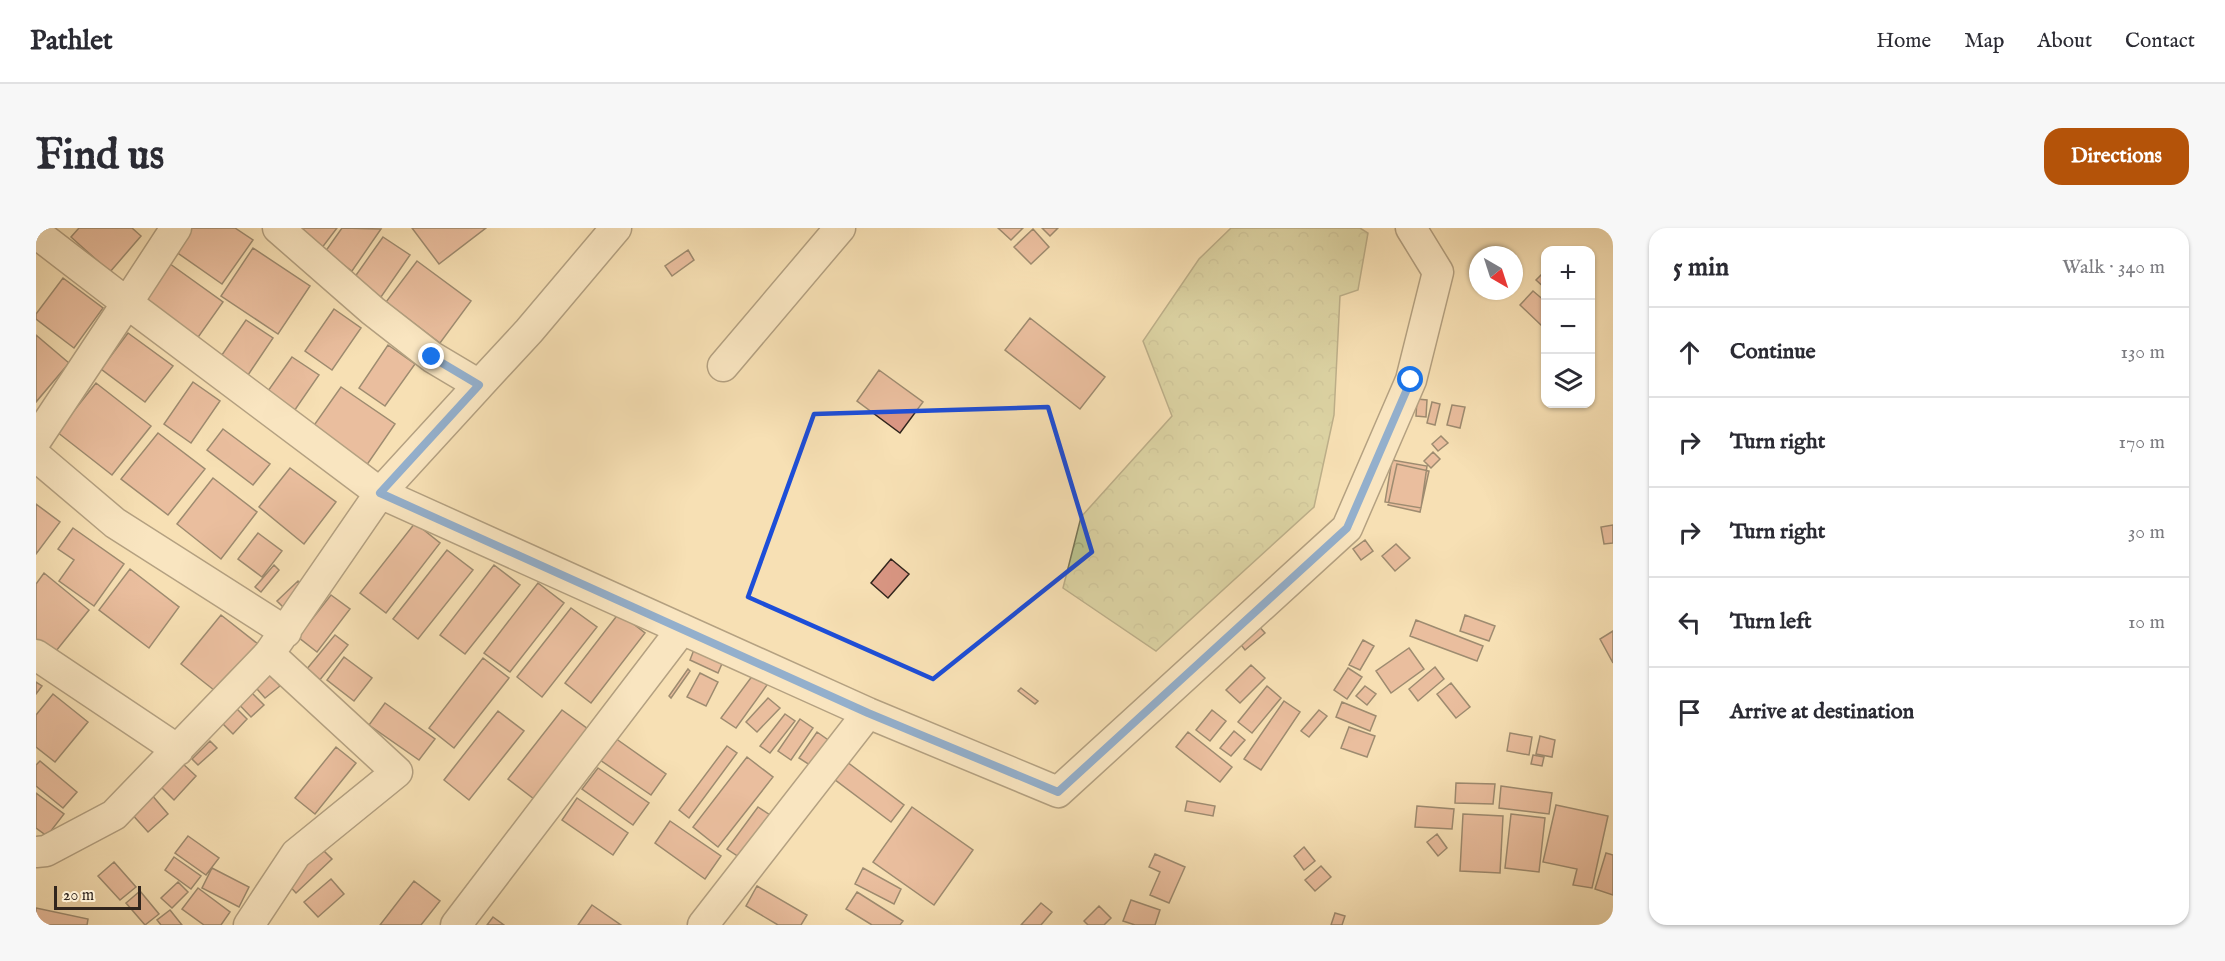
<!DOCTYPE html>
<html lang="en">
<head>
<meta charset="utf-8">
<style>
	body { margin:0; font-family:"IM FELL English",serif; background:#f7f7f7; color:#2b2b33 }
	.controls { position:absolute; right:18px; top:18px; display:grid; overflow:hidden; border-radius:12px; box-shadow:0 2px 4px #0004 }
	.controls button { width:54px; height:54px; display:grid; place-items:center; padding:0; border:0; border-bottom:2px solid #e1e1e2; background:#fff; color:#2b2b33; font:30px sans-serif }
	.compass { position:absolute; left:1433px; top:18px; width:54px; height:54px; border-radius:50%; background:#fff; box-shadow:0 2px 4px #0004; rotate:141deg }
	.scale { position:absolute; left:18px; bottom:15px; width:87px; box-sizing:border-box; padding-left:6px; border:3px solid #31251d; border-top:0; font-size:16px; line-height:21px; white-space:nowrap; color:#31251d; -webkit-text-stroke:4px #faebce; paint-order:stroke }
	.stop { position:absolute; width:18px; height:18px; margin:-14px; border:4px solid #1a73e8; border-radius:50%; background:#fff }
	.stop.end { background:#1a73e8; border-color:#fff; box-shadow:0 2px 6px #0008 }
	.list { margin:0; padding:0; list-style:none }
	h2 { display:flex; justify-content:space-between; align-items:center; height:78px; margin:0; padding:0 24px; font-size:26px }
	h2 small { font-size:20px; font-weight:400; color:#7c7c81 }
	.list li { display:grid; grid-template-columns:39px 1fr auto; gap:18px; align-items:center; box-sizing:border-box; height:90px; padding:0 24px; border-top:2px solid #e1e1e2 }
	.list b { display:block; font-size:22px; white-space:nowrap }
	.list em { font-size:20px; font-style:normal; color:#7c7c81 }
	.icon { flex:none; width:33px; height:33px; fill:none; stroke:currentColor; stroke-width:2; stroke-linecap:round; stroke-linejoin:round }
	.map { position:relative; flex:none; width:1577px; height:697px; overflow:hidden; border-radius:18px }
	header { display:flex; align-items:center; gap:36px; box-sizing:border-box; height:84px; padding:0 30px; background:#fff; border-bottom:2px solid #e1e1e2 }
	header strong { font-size:28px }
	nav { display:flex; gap:33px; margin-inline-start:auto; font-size:21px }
	.intro { display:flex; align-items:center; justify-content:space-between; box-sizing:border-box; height:144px; padding:0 36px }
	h1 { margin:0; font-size:42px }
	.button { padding:15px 27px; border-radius:18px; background:#b45309; color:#fff; font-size:21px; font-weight:700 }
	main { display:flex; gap:36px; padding:0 36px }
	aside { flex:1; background:#fff; border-radius:18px; box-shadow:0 2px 4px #0004 }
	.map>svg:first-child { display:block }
	.park { fill:url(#park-crowns); stroke:#767456; stroke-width:1.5 }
	.building { fill:#d99683; stroke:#31251d; stroke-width:1.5 }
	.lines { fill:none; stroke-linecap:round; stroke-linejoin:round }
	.minor-casing { stroke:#625443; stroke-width:33 }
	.minor { stroke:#faebce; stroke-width:30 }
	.route { stroke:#1a73e8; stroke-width:8 }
	.marked { fill:none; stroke:#1d4ed8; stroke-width:4.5; stroke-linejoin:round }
</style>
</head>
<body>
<header>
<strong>Pathlet</strong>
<nav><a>Home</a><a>Map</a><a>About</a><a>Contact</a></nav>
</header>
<div class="intro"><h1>Find us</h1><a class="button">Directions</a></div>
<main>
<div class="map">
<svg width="1577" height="697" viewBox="0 0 1577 697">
	<defs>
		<pattern id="park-crowns" width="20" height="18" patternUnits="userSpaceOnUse" patternTransform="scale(1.5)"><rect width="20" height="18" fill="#bac38f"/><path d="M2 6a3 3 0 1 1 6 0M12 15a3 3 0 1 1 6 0" fill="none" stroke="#a0a77b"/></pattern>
	</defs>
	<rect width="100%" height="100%" fill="#f7e0b4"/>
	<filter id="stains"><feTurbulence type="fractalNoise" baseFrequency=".00333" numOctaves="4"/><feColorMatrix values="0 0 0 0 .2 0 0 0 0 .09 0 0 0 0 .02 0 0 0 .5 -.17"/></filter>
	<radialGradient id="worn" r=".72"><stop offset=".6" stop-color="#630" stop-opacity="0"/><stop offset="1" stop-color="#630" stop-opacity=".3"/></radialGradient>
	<!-- park -->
	<path class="park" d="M1195 0H1324L1332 5 1322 62 1304 68 1298 187 1278 279 1120 423 1027 360 1045 289 1136 188 1107 113 1163 31Z"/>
	<!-- building -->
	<path class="building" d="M43 0H96L105 8 74 44 35 9Z
		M146 0H199L217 12 186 56 133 19Z
		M258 0H301L285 21Z
		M306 0 345 1 316 43 289 24Z
		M376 0H450L403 36Z
		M962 0H987L975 12Z
		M1006 0H1022L1014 8Z
		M997 1 1013 19 995 36 978 19Z
		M347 9 374 27 345 69 318 50Z
		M217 20 274 58 242 106 185 68Z
		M652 22 658 32 636 48 629 38Z
		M130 33 187 74 158 115 100 74Z
		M381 33 435 73 404 115 350 74Z
		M1510 42V61L1500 52Z
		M27 50 67 80 38 120 0 91V86Z
		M1497 63 1510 74V94L1506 98 1484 77Z
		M298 81 325 100 296 142 269 123Z
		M994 90 1069 149 1044 181 969 122Z
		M210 92 237 110 208 153 181 134Z
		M92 105 137 138 109 174 65 141Z
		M0 107 33 135 0 174Z
		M352 117 379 136 349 178 323 160Z
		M256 129 283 147 254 189 227 170Z
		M843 142 887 174 864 205 821 173Z
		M157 154 184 173 155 215 128 196Z
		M60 155 115 198 76 247 21 204Z
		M305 159 359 196 328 241 274 203Z
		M1381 171 1391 172 1390 189 1380 188Z
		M1396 174 1404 176 1399 197 1391 195Z
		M1416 177 1429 179 1424 200 1411 197Z
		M187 201 234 236 217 257 171 222Z
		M122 205 169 241 132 287 85 251Z
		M1405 208 1412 215 1402 223 1396 216Z
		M1397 224 1404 231 1395 240 1388 233Z
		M1356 232 1391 238 1385 280 1349 274Z
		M1361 236 1393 243 1384 284 1352 277Z
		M254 240 300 274 268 316 223 279Z
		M177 250 221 284 185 331 141 296Z
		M0 276 24 294 0 326Z
		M379 295 404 315 350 385 324 365Z
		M1577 297V315L1568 316 1565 299Z
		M37 300 88 336 58 378 23 353 38 332 22 321Z
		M222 305 246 323 226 349 202 331Z
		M1329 312 1337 323 1325 332 1317 321Z
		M1360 316 1374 330 1359 343 1346 328Z
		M411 322 437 342 382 411 357 391Z
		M855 331 873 346 852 370 835 355Z
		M238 337 243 342 225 364 219 359Z
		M458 337 484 357 429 426 404 407Z
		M94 341 143 379 113 420 63 382Z
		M8 345 53 382 16 428 0 415V356Z
		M262 353 272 363 252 384 241 373Z
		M502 355 528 375 474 444 448 425Z
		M295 367 314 381 281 424 262 409Z
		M535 380 561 399 506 469 481 449Z
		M583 385 609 405 555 475 529 455Z
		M185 387 222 416 183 466 145 436Z
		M1429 387 1459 398 1453 413 1424 403Z
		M1380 392 1447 418 1441 433 1374 408Z
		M1218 393 1229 405 1209 422 1199 409Z
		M1577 403V435L1564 411Z
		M299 407 312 417 283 453 270 442Z
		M1327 412 1338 418 1324 442 1313 437Z
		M659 419 688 431 682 445 654 432Z
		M1373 420 1388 441 1355 465 1340 443Z
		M308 429 336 450 318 473 291 452Z
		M447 430 473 450 418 520 393 500Z
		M1215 437 1229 450 1204 475 1190 462Z
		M1399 439 1408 451 1382 473 1373 461Z
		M229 440 244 458 229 470 214 453Z
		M1312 440 1326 449 1311 471 1298 462Z
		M652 441 654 443 635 470 633 468Z
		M664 445 682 454 670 478 651 469Z
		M717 447 731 457 700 500 685 490Z
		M0 454 6 458 0 466Z
		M1415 455 1434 479 1420 490 1401 466Z
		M208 457 228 477 215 489 196 469Z
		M1231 458 1245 470 1216 505 1202 494Z
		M1329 458 1340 466 1331 477 1320 468Z
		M985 460 1002 473 999 476 982 463Z
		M17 466 52 494 19 534 0 519V487Z
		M732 470 744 480 721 504 710 494Z
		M193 473 211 491 197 506 179 488Z
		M1248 473 1264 484 1225 542 1208 531Z
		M1306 474 1340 488 1334 503 1300 489Z
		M349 475 399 511 383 532 333 497Z
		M526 482 552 501 498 571 472 551Z
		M1176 482 1190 493 1174 513 1160 502Z
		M1283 482 1291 488 1273 509 1265 503Z
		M462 483 488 503 433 572 408 552Z
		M749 486 759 493 734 525 724 518Z
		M764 491 777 500 755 532 742 523Z
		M1313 499 1339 508 1331 529 1305 520Z
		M1198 503 1209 512 1195 528 1184 520Z
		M781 504 795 514 777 539 763 530Z
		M1152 504 1196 539 1184 554 1140 519Z
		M1474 505 1496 509 1493 527 1471 523Z
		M1504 508 1519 512 1516 529 1500 526Z
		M579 510 630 546 615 567 564 532Z
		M174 513 181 520 162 537 156 531Z
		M691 518 701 525 653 590 643 582Z
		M300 519 320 535 279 586 259 570Z
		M1497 527 1508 529 1506 538 1495 536Z
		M711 529 737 549 682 619 657 599Z
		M4 533 41 564 27 580 0 558V537Z
		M811 534 868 577 855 594 798 551Z
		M146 535 160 548 138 572 124 558Z
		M562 540 613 575 597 597 546 561Z
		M1420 555 1459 556 1457 576 1419 575Z
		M1465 558 1516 565 1513 586 1463 580Z
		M0 565 28 586 11 608 0 600Z
		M115 566 132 586 112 604 94 584Z
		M541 570 592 605 577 627 526 592Z
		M1151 573 1179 578 1177 588 1149 583Z
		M1520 577 1572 588 1556 660 1537 657 1541 641 1507 634Z
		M1381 578 1418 581 1416 601 1379 599Z
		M722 579 734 587 703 629 691 621Z
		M876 579 937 622 898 677 837 634Z
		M1427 586 1467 588 1464 645 1424 643Z
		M1475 586 1509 590 1503 644 1469 640Z
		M634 593 685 628 669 651 619 615Z
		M1401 606 1411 620 1402 628 1391 614Z
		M152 608 183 630 170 647 139 625Z
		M283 618 296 631 260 665 247 651Z
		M1268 619 1279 633 1268 642 1258 628Z
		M1570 625 1577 627V667L1559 661Z
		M1119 626 1149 639 1133 675 1114 667 1124 644 1113 639Z
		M138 629 165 648 155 661 129 642Z
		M78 634 100 659 84 672 62 648Z
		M1285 638 1295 649 1279 663 1269 652Z
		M176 640 213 659 203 679 166 660Z
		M827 640 865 661 858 676 819 656Z
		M295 651 308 666 282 689 268 674Z
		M378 653 404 673 385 697H344Z
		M142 654 152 664 136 680 125 670Z
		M721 658 771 687 765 697H742L710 678Z
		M162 660 194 684 185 697H168L146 681Z
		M104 663 123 686 109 697 90 675Z
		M821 664 867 693 864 697H836L810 681Z
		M1095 672 1124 682 1119 697H1099L1087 693Z
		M1005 675 1016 684 1005 697H985Z
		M556 677 585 697H542Z
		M1063 678 1075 690 1068 697H1052L1048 693Z
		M0 680 52 691 51 697H0Z
		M134 682 146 697H125L121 692Z
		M1299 685 1309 688 1306 697H1295Z
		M457 689 468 697H451Z"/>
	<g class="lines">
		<!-- minor casing -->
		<g class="minor-casing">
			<path id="minor" d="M242 0 337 83 396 129 443 157 493 103 580 0
				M0 5 91 75 140 0
				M687 138 804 0
				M443 157 344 265 832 485 1022 564 1311 300 1375 152 1402 44 1375 0
				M0 212 91 75 344 265 233 426 78 587 10 623 0 624
				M0 228 79 295 250 404
				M0 427 142 522
				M213 697 260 626 361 544 233 426
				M420 697 646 401
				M667 697 832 485"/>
		</g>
		<!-- minor -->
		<use href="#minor" class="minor"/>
	</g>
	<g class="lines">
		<!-- route -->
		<path class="route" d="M396 129 443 157 344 265 832 485 1022 564 1311 300 1375 152"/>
	</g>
	<!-- marked area -->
	<path d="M0 0H1577V697H0ZM1012 179 1056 324 897 451 712 369 778 186Z" fill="#f7e0b4" fill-opacity=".55" fill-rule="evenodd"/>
	<path class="marked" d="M1012 179 1056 324 897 451 712 369 778 186Z"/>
	<rect width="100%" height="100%" filter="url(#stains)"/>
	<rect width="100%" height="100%" fill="url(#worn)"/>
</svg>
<div class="controls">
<button>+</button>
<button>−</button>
<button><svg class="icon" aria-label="layers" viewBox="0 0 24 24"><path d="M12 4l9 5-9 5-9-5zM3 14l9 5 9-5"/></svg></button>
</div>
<svg class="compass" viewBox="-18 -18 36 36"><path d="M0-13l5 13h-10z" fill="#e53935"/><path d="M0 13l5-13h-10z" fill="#7c7c81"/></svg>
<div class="scale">20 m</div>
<div class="stop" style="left:1375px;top:152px"></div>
<div class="stop end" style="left:396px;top:129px"></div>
</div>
<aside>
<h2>5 min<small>Walk · 340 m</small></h2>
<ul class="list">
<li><svg class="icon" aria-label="ahead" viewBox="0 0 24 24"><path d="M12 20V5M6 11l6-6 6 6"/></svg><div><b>Continue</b></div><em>130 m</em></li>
<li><svg class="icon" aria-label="right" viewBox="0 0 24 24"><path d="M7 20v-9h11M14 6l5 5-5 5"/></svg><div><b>Turn right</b></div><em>170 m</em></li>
<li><svg class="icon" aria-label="right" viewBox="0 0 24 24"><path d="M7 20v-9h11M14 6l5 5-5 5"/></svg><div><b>Turn right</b></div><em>30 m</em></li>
<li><svg class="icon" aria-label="left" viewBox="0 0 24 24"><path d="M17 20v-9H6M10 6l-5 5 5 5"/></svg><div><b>Turn left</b></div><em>10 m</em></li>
<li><svg class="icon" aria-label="arrive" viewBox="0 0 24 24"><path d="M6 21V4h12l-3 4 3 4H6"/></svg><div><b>Arrive at destination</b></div></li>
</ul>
</aside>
</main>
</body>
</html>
